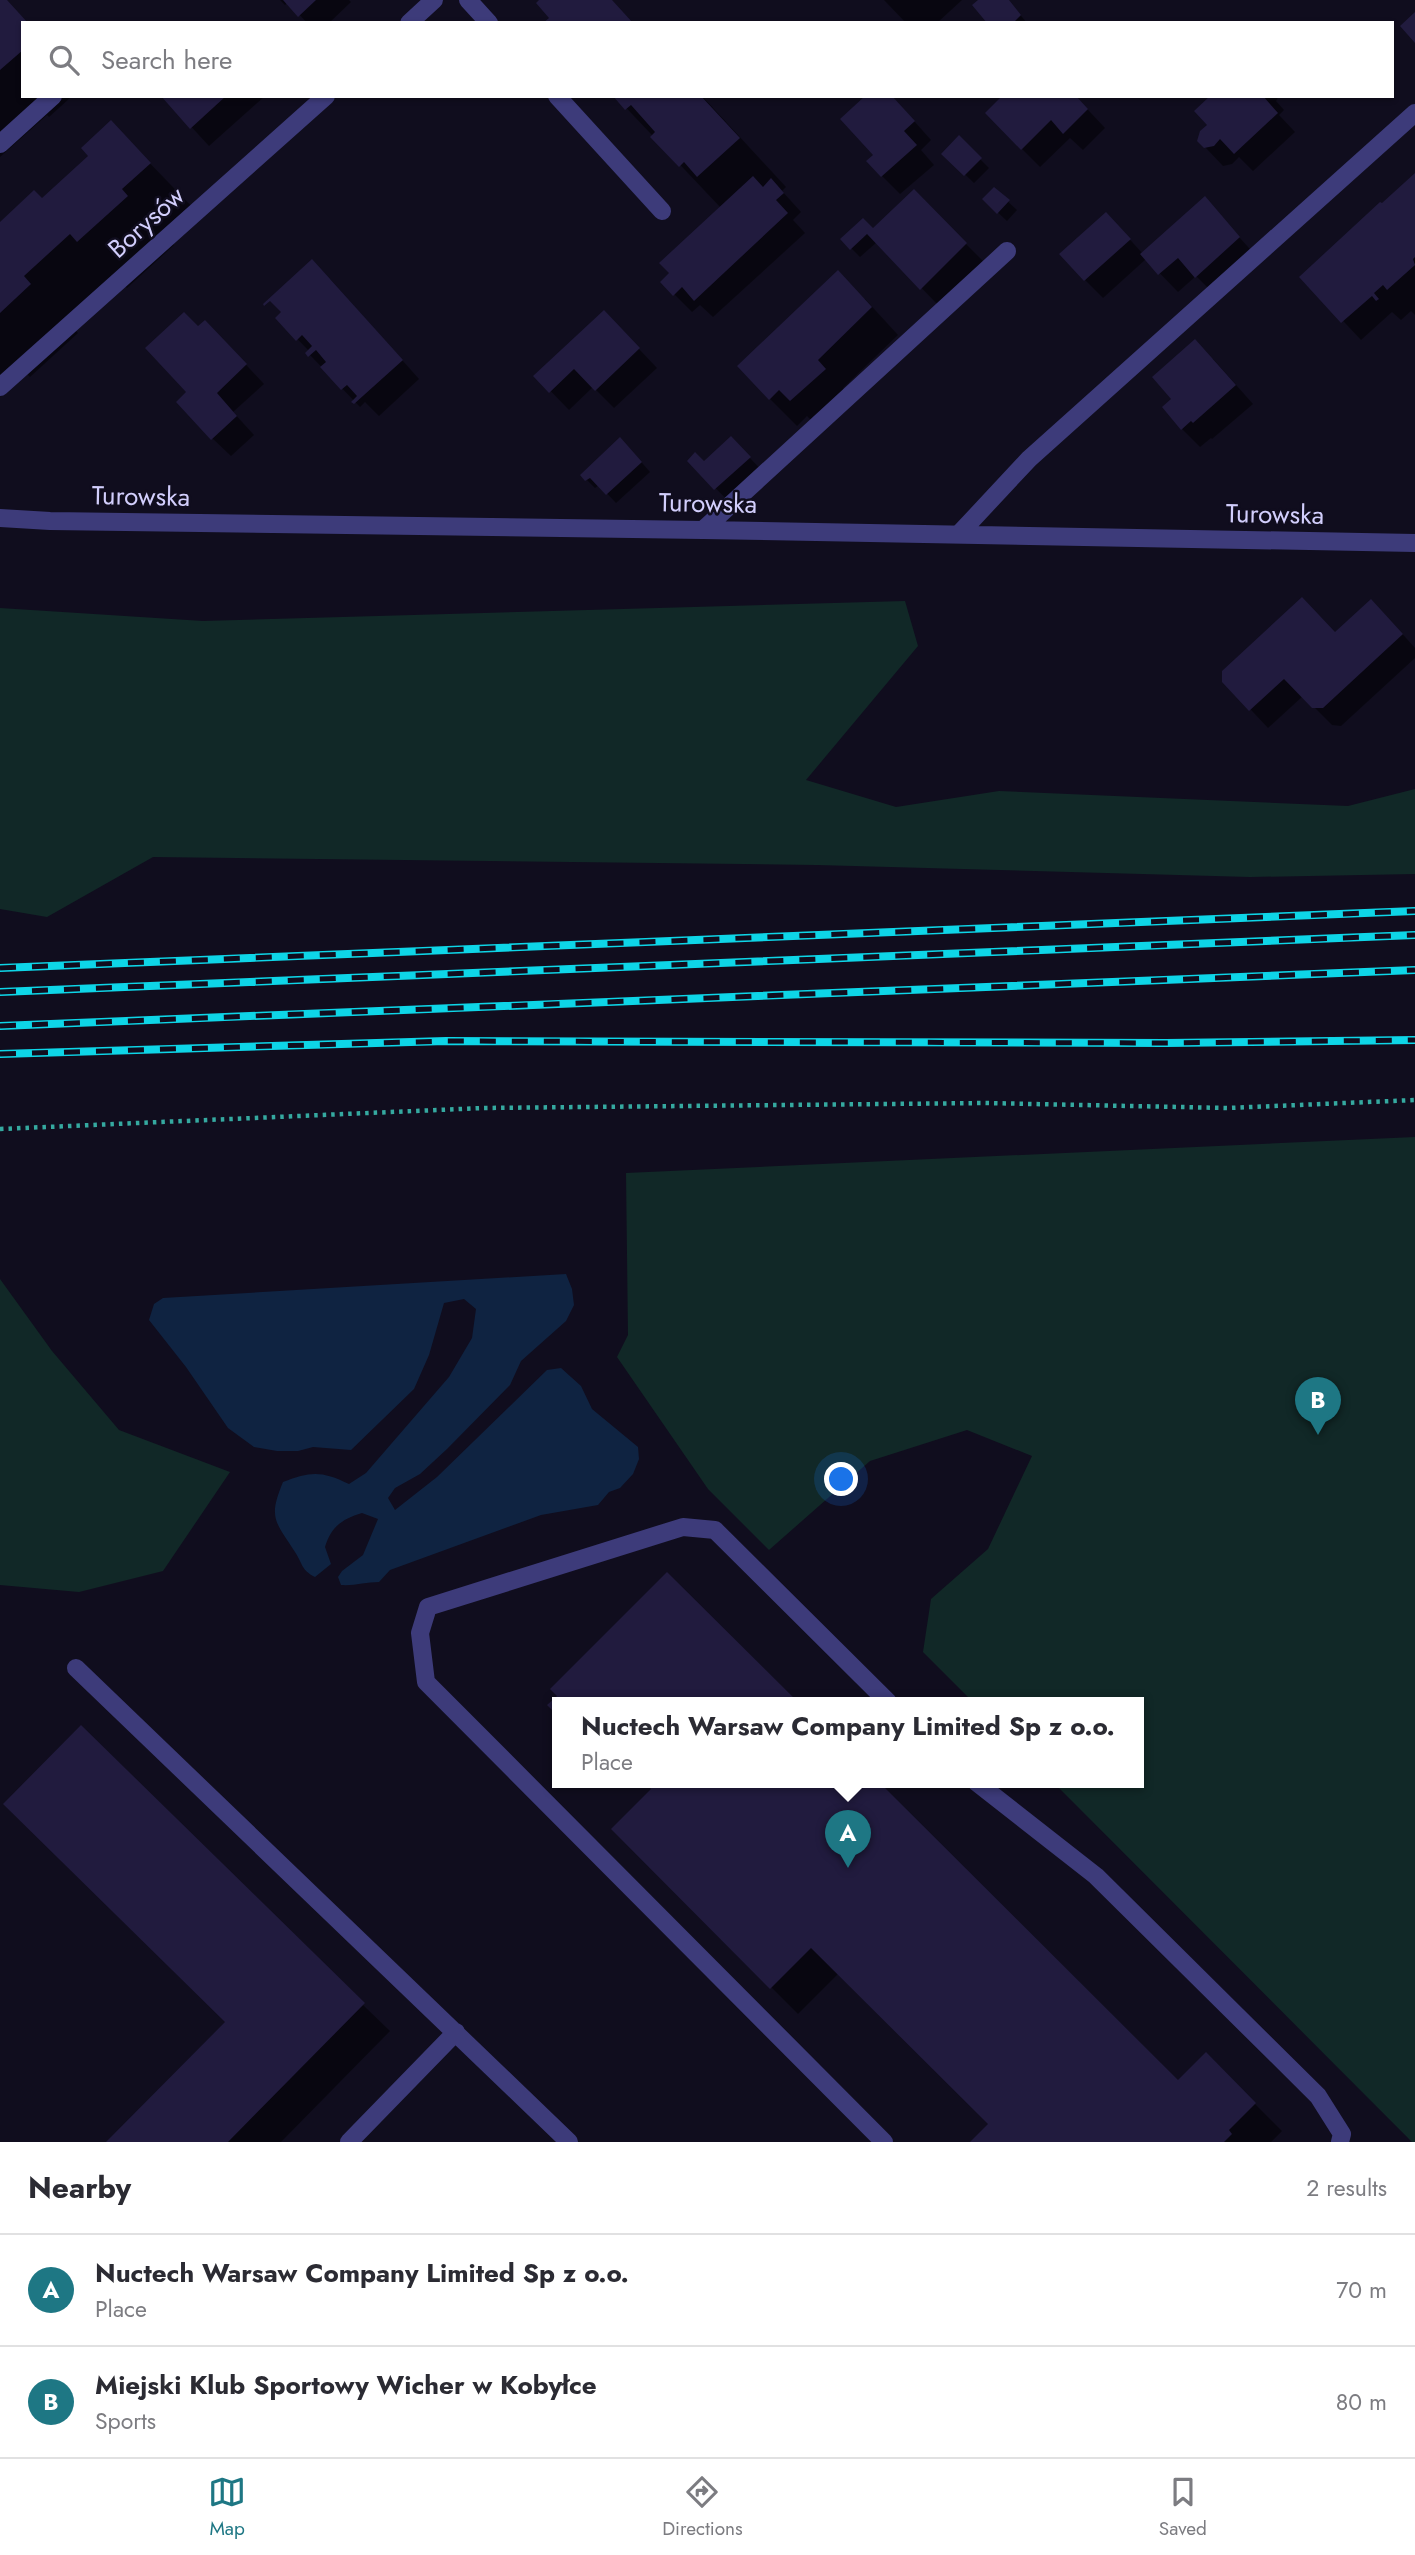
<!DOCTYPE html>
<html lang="en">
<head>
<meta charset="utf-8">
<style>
	body { margin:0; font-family:Jost,sans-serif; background:#f7f7f7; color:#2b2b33 }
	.you { position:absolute; left:842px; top:1480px; width:24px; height:24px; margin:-18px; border:5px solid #fff; border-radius:50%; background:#1a73e8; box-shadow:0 0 0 10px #1a73e833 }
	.badge { display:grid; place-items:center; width:46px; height:46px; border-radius:50%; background:#1e7784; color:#fff; font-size:23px; font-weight:700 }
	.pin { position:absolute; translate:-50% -58px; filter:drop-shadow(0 2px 4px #0008) }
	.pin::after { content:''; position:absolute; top:37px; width:24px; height:21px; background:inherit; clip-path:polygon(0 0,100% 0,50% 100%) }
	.popup { position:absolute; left:552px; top:1697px; width:592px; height:91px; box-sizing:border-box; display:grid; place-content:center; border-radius:0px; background:#fff; filter:drop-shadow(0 2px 5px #0005); font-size:23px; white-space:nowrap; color:#7c7c81 }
	.popup b { font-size:26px; color:#2b2b33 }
	.popup::after { content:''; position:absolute; left:50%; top:100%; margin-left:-14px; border:14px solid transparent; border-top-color:#fff }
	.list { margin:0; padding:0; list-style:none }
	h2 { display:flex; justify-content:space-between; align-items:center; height:91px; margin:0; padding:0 28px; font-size:30px }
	h2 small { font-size:23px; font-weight:400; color:#7c7c81 }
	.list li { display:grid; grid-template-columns:46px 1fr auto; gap:21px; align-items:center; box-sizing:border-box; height:112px; padding:0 28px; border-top:2px solid #e1e1e2 }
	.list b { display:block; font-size:26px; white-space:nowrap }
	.list p { margin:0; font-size:23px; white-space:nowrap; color:#7c7c81 }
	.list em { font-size:23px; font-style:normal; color:#7c7c81 }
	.icon { flex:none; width:38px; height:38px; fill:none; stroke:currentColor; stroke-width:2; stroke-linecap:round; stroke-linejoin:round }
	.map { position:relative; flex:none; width:1415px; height:2142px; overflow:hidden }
	.search { position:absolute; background:#fff; box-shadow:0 2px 5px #0004; left:21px; right:21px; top:21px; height:77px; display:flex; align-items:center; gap:18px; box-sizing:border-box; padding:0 24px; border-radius:0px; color:#7c7c81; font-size:26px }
	.sheet { height:315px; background:#fff }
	nav { display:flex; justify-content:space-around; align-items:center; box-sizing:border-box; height:98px; border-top:2px solid #e1e1e2; background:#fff; font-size:19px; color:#7c7c81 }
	nav a { display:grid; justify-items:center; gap:4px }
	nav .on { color:#1e7784 }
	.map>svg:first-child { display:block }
	.green { fill:#112827 }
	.water { fill:#0f2341 }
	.shadow { fill:#0007 }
	.building { fill:#211b3e }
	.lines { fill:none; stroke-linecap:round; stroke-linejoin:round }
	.path { stroke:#35a9a0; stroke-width:4.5; stroke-dasharray:3.5 5; stroke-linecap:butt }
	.minor { stroke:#3d3b7a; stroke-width:18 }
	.rail-casing { stroke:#0ed5e7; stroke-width:8 }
	.rail { stroke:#100d1e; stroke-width:5; stroke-dasharray:16; stroke-linecap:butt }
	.labels { text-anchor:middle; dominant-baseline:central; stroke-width:5; stroke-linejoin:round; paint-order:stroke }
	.street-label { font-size:26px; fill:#d2cefc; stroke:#100d1e }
</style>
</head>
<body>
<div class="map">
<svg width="1415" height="2142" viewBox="0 0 1415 2142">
	<rect width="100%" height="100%" fill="#100d1e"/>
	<!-- green -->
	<path class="green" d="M905 601 918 646 806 780 896 807 999 791 1348 806 1415 789V874L1250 877 817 865 153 857 47 917 0 909V608L203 621Z
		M1415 1137V2142H1412L1053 1782H1138V1702H973L923 1652 931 1599 988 1549 1032 1456 967 1430 870 1461 769 1550 708 1489 617 1357 628 1335 626 1173Z
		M0 1279 52 1351 119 1430 230 1472 163 1571 79 1592 0 1585Z"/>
	<!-- water -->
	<path class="water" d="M566 1274 572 1289 574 1305 566 1321 521 1361 510 1385 447 1449 420 1474 395 1488 388 1498 395 1510 437 1477 547 1370 561 1368 581 1386 592 1409 638 1447 639 1459 633 1474 620 1488 609 1492 598 1505 541 1515 390 1570 379 1582C366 1582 354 1586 341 1585L338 1577 342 1571 363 1555 378 1519 362 1513C342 1519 331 1527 325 1547L331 1564 315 1577C301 1570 303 1564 295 1552 275 1521 268 1518 283 1482 311 1471 322 1471 349 1484L366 1473 449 1377 472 1338 476 1309 464 1299 444 1303 429 1355 414 1389 351 1450 313 1447 298 1451H277L254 1447 228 1428 186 1367 149 1320 154 1304 163 1298Z"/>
	<!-- shadow -->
	<path class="shadow" d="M0 0H5L28 23H23V96H68L70 98 49 117 47 115 0 157Z
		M280 0H349L351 2 329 23H307L288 2 285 5Z
		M884 0H962L937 23H906Z
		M981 0H1008L1027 23H989Z
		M163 96H265L209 146Z
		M615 96H702L786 187 782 191 801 212 793 220 805 233 713 317 700 305 692 312 674 294 721 208Z
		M1075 96 1105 128 1083 150 1070 138 1040 167 1022 149Z
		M1212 96H1279L1276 101 1284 110 1279 115 1295 132 1253 171 1239 157 1232 164 1223 166 1205 147Z
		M898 103 931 140 921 150 934 165 900 194 882 176 875 155Z
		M111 123 197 212 168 238 174 245 127 288 119 281 70 325 78 333 30 377 22 369 0 390V224L42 200 90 156Z
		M959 138 989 168 974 183 944 154Z
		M1415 175V315L1411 311 1401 320 1392 312 1361 340 1302 277Z
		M994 189 1017 210 1007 221 993 208Z
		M914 192 984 262 939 306 877 242 860 257 842 239 874 231Z
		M1205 199 1257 257 1214 294 1196 276 1178 292 1146 259 1103 298 1085 280 1124 233 1143 254Z
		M330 279 419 379 379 416 365 402 360 407 310 355 309 351 277 318Z
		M865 299 898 335 843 388 852 397 818 427 807 416 797 426 770 399Z
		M198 329 223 340 264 384 233 412 254 435 231 456 212 438 189 392Z
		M622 331 657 368 614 408 593 387 569 410 536 376Z
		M1213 359 1253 404 1212 439 1211 438 1200 447 1182 429Z
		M629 448 650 472 616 503 599 485 595 488 582 475Z
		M749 457 767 476 734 507 689 461 704 464Z
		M1389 619 1415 648V658L1341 726 1332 725 1303 696 1268 728 1224 681 1336 634Z
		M613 1829 1178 2083 1206 2055 1282 2131 1271 2142H972L990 2124 839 1973 798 2014Z
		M363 2005 390 2031 281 2142H109Z"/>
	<!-- building -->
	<path class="building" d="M0 0H7L28 23H23L21 47 23 50 0 70Z
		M283 0H316L298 17Z
		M539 0H612L633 23H543L549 18 536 3Z
		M978 0H1009L1021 15 1013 23H987L972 5Z
		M1415 12V43L1400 26Z
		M161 96H226L190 129Z
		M613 96H701L740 138 697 177 684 162 679 167 650 137 655 132 631 105 625 110Z
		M865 96H892L915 121 904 131 917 145 881 177 866 161 873 155 840 119Z
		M1002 96H1076L1088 109 1063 134 1051 120 1021 150 985 113Z
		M1210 96H1263L1278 113 1234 154 1220 139 1214 146 1204 148 1197 141 1200 131 1207 125 1194 111Z
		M111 120 151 163 122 189 128 196 77 242 70 234 24 276 31 284 0 313V222L34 190 42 198 88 156 81 148Z
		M959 135 982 158 964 176 941 154Z
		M1415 173V257L1413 259 1415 265 1387 290 1383 285 1374 293 1379 299 1376 301 1372 296 1341 323 1299 277 1380 202 1382 203Z
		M753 176 763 187 771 178 784 193 776 200 788 213 694 301 682 287 673 296 660 282 669 273 659 263Z
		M994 187 1010 200 997 214 982 199Z
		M914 189 967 243 920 290 867 234 850 250 840 239 863 218 873 228Z
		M1205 196 1240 237 1195 278 1178 258 1158 275 1140 254Z
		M1106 212 1131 239 1084 281 1059 254Z
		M312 259 403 360 354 404 351 402 357 396 347 385 341 390 320 367 326 362 316 350 308 357 305 353 312 346 302 335 296 341 275 318 281 312 270 301 264 306 263 304Z
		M838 270 872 307 818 360 826 369 790 401 779 390 769 400 737 366Z
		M604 310 640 348 595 391 574 369 549 393 533 376Z
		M184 312 198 326 205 320 247 364 217 393 237 416 211 440 176 402 186 392 145 348Z
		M1195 339 1236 385 1193 423 1191 421 1181 430 1162 407 1171 399 1152 377Z
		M731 436 751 457 714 490 687 461 695 452 704 461Z
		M620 437 642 462 606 495 590 478 585 481 580 475Z
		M1302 597 1335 632 1371 599 1403 634 1323 708H1312L1284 679 1249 711 1222 682V671Z
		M667 1572 798 1702H558V1716L547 1705 557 1696 550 1689Z
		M81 1725 365 2003 228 2142H106L225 2022 3 1804Z
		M645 1782H879L1178 2080 1206 2052 1256 2103 1229 2130 1232 2134 1224 2142H970L988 2124 811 1948 770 1989 611 1829 651 1789Z"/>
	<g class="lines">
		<!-- path -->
		<path class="path" d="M0 1129 483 1108 985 1103 1228 1108 1415 1100"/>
		<!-- minor -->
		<path class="minor" d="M468 0 489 23
			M409 23 434 0
			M557 96 662 211
			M0 144 53 96
			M0 387 326 96
			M0 518 50 521 703 530 1415 543
			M703 530 1007 251
			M959 534 1029 459 1415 113
			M76 1668 569 2142
			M976 1782 1096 1876 1318 2096 1342 2134 1340 2142
			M349 2142 456 2032
			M884 2142 426 1682 420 1633 428 1607 683 1527 715 1530 888 1702"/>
		<!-- rail casing -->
		<g class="rail-casing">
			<path id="rail" d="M0 968 1415 911
				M0 992 1415 935
				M0 1026 1415 970
				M0 1054 446 1041 1166 1043 1415 1040"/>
		</g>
		<!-- rail -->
		<use href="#rail" class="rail"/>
	</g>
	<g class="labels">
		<!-- street labels -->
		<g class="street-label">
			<text transform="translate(146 222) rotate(-42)">Borysów</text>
			<text transform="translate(141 496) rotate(1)">Turowska</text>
			<text transform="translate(708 503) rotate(1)">Turowska</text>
			<text transform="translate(1275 514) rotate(1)">Turowska</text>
		</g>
	</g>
</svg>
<div class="you"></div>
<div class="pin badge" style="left:848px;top:1868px">A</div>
<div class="popup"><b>Nuctech Warsaw Company Limited Sp z o.o.</b>Place</div>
<div class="pin badge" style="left:1318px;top:1435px">B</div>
<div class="search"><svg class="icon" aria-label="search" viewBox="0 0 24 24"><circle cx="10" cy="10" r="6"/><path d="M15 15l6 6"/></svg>Search here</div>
</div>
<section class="sheet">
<h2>Nearby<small>2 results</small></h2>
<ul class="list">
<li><span class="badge">A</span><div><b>Nuctech Warsaw Company Limited Sp z o.o.</b><p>Place</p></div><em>70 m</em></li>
<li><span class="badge">B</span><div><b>Miejski Klub Sportowy Wicher w Kobyłce</b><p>Sports</p></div><em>80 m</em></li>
</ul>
</section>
<nav>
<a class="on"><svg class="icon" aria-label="map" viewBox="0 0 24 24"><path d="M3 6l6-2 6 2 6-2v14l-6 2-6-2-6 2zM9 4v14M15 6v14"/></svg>Map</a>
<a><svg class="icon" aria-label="directions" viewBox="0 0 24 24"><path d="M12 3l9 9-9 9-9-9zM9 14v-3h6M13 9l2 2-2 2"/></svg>Directions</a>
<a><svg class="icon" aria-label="saved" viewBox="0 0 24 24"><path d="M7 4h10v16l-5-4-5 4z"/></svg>Saved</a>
</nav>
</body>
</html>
